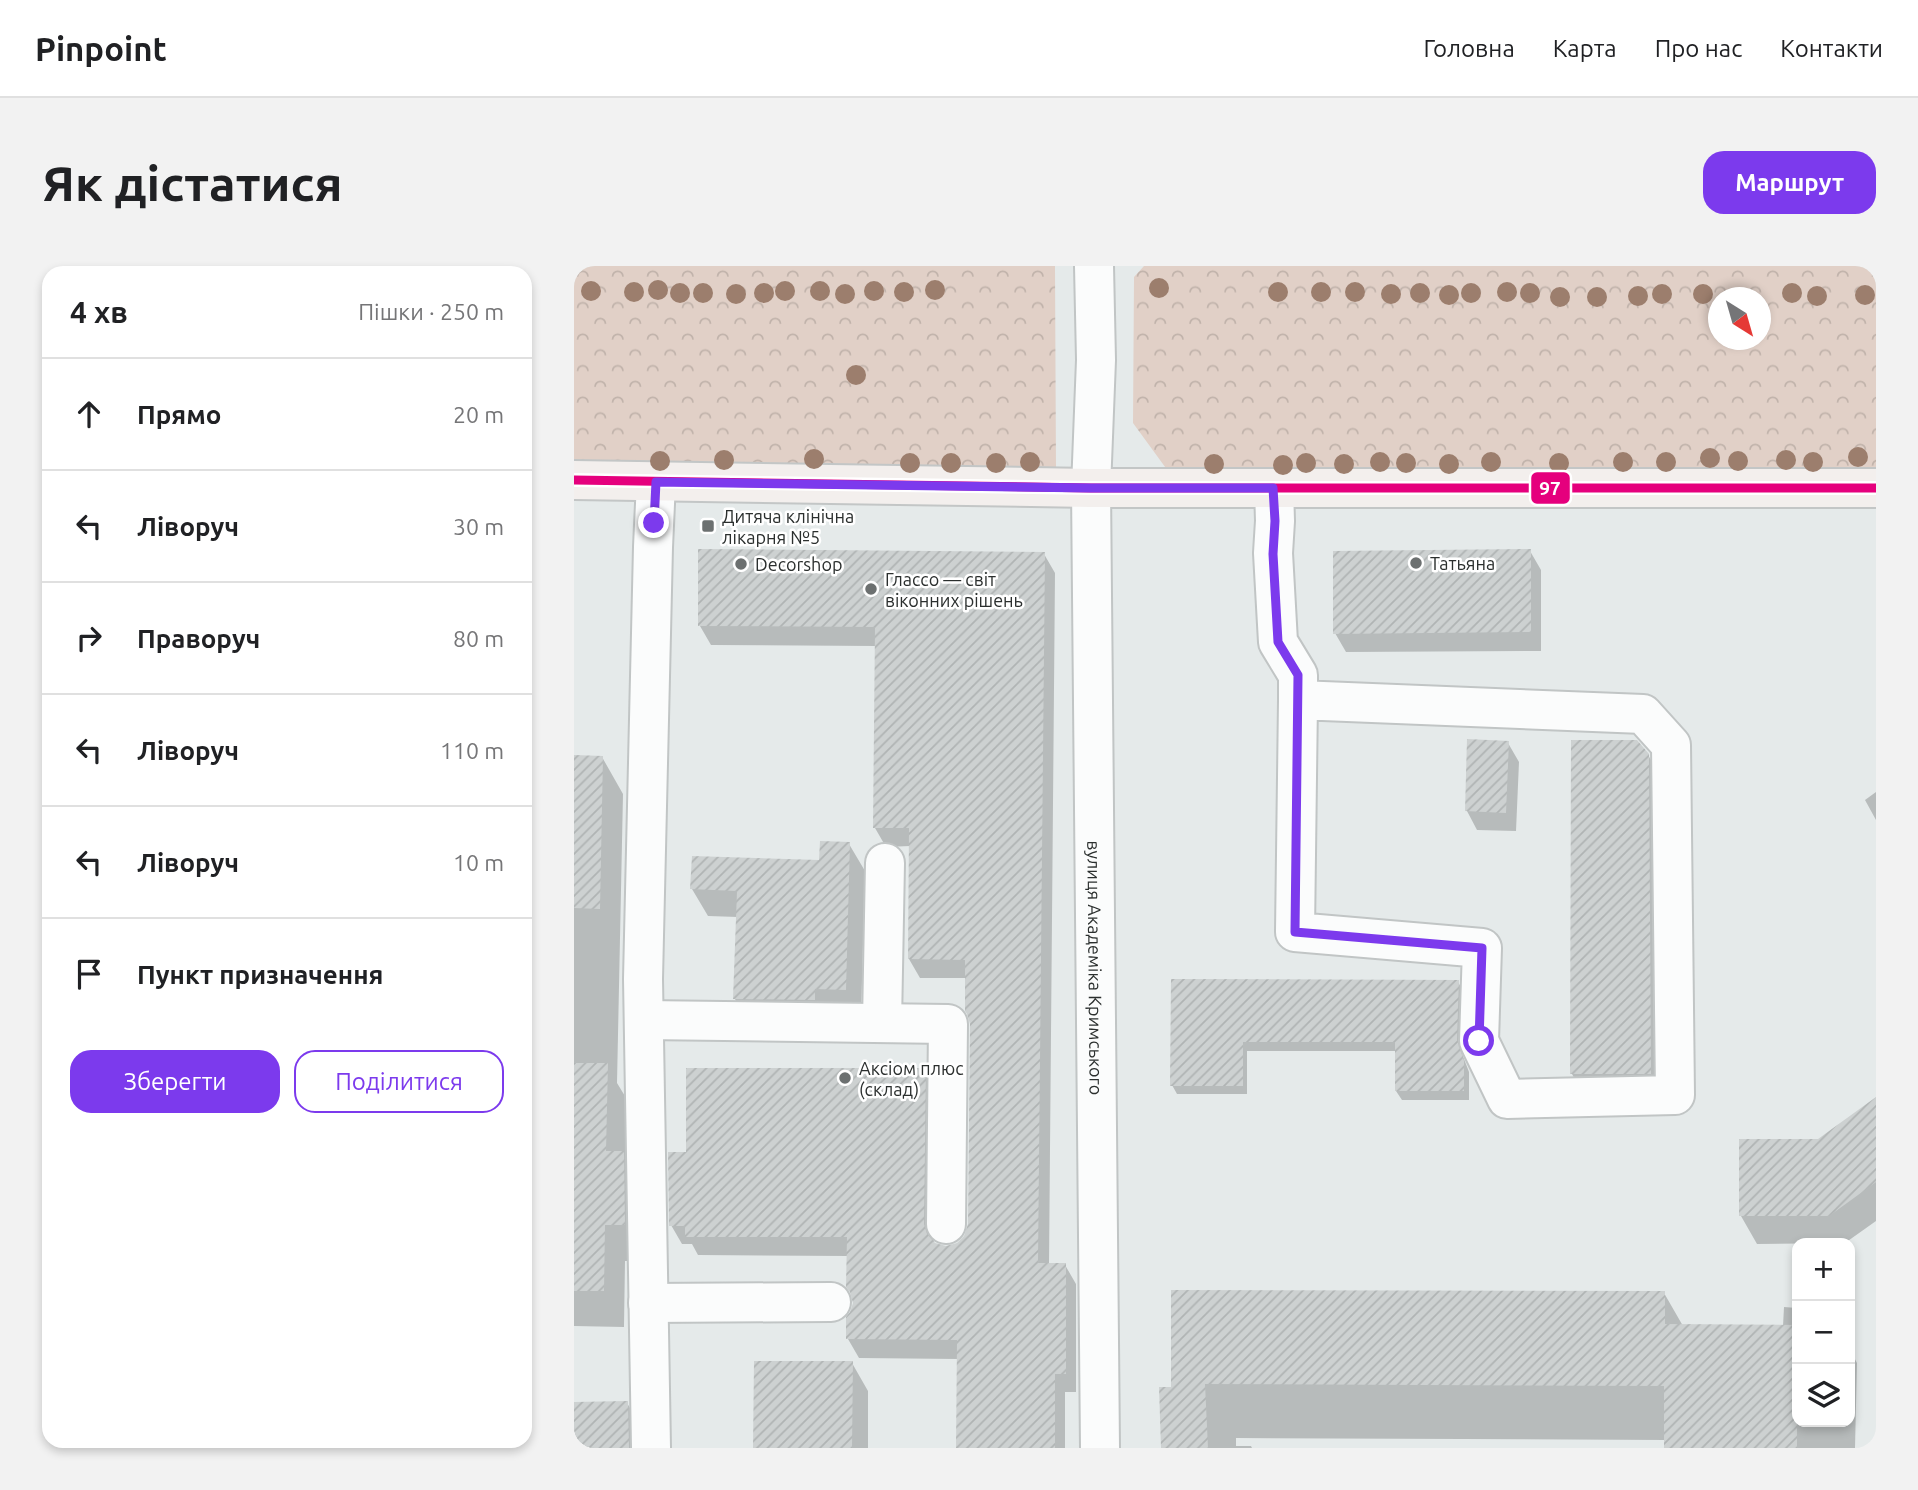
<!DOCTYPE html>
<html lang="uk">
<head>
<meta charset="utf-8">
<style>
	body { margin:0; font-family:Ubuntu,sans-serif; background:#f2f2f2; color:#202124 }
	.controls { position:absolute; right:21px; bottom:21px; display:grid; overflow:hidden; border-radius:14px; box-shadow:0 4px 10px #0003 }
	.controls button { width:63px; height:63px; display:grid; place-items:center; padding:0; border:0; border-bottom:2px solid #e0e0e0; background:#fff; color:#202124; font:35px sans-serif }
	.compass { position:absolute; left:1134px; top:21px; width:63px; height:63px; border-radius:50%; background:#fff; box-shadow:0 4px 10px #0003; rotate:143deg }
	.stop { position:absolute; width:21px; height:21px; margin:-16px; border:5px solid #7c3aed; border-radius:50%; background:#fff }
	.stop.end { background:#7c3aed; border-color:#fff; box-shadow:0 2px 7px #0008 }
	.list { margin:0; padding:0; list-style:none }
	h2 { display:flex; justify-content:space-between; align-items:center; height:91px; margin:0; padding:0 28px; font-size:30px }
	h2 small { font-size:23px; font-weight:400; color:#757577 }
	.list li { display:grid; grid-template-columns:46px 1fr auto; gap:21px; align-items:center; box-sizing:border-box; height:112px; padding:0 28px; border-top:2px solid #e0e0e0 }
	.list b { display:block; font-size:26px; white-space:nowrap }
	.list em { font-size:23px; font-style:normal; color:#757577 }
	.actions { display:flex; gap:14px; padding:21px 28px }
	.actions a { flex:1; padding:16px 0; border:2px solid #7c3aed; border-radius:21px; text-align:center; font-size:24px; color:#7c3aed }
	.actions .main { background:#7c3aed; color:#fff }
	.icon { flex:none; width:38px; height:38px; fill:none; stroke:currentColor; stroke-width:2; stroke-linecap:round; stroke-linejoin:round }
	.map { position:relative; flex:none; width:1302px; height:1182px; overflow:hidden; border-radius:21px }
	header { display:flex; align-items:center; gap:42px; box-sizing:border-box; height:98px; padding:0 35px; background:#fff; border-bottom:2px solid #e0e0e0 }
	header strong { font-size:33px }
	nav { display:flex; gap:38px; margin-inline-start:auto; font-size:24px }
	.intro { display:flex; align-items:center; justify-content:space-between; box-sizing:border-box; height:168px; padding:0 42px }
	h1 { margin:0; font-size:49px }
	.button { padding:18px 32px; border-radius:21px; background:#7c3aed; color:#fff; font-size:24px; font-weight:700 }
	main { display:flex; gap:42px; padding:0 42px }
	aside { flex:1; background:#fff; border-radius:21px; box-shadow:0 4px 10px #0003 }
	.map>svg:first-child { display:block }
	.park { fill:url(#park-crowns); fill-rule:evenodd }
	.shadow { fill:#0003 }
	.building { fill:url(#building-hatch) }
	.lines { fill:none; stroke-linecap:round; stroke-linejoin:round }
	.minor-casing { stroke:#c1c5c5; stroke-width:42 }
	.major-casing { stroke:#c3c6c6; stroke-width:42 }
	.minor { stroke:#fbfcfc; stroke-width:38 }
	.major { stroke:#f3efed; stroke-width:38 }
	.bus-1-casing { stroke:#fff; stroke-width:14 }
	.bus-1 { stroke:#e5007d; stroke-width:9 }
	.tree { fill:#9c7e6d }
	.route { stroke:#7c3aed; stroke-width:9 }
	.poi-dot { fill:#6c7070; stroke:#fff; stroke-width:2.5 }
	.labels { text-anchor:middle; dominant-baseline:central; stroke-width:5; stroke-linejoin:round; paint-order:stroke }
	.poi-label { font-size:18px; fill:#2b2f2e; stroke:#fff; text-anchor:start }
	.street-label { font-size:18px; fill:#2b2f2e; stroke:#fff }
	.line-badge { stroke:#fff; stroke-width:2.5 }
	.badge-label { font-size:19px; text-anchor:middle; font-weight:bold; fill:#fff }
</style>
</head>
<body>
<header>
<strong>Pinpoint</strong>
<nav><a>Головна</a><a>Карта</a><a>Про нас</a><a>Контакти</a></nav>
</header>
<div class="intro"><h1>Як дістатися</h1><a class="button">Маршрут</a></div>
<main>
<aside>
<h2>4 хв<small>Пішки · 250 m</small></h2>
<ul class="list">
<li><svg class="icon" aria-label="ahead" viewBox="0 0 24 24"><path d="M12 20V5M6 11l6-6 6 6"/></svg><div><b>Прямо</b></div><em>20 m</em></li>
<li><svg class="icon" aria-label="left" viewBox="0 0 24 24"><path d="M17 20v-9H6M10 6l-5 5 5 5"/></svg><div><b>Ліворуч</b></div><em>30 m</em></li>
<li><svg class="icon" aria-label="right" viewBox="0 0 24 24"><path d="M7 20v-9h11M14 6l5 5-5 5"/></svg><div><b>Праворуч</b></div><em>80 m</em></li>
<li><svg class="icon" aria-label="left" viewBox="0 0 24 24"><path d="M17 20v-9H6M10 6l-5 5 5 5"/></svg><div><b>Ліворуч</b></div><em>110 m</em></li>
<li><svg class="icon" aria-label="left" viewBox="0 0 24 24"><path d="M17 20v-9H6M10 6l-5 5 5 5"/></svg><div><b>Ліворуч</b></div><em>10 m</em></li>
<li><svg class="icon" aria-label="arrive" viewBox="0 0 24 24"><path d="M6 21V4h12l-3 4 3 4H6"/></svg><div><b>Пункт призначення</b></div></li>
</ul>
<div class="actions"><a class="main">Зберегти</a><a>Поділитися</a></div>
</aside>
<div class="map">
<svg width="1302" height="1182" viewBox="0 0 1302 1182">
	<defs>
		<pattern id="park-crowns" width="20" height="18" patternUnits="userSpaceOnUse" patternTransform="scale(1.75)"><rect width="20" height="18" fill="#e1d0c7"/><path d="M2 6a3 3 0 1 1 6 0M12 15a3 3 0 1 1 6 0" fill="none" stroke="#c1b3ab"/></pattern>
		<pattern id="building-hatch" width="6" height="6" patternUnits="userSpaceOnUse" patternTransform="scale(1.75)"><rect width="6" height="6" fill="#cdd1d1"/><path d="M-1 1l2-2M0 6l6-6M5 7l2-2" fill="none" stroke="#b0b4b4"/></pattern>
	</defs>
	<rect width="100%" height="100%" fill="#e5eaea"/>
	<!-- park -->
	<path class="park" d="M0 0H481L482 203 0 199Z
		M570 0H1302V203L594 205 559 157 560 11ZM1144 32H1186V74H1144Z"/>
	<!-- shadow -->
	<path class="shadow" d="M956 285 967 304V385L772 386 761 367Z
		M470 288 481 307 475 999H491L502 1018V1126H491V1182H384V1093L285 1092 274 1073 281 1037 274 990 124 989 118 978H108L97 959 113 888 351 804 362 823 360 979 373 982 384 978 392 971 396 958 398 758 393 712H346L335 693 336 580 312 581 301 562 302 380 137 379 126 360Z
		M934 477 945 496 942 565 903 564 893 545Z
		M1074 489 1095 525 1096 843 1018 844 998 808Z
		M0 491H28L49 528 43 817 54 835 52 893 70 923 71 995H51L50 1061 0 1060Z
		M1302 526V554L1291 534Z
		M275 578 291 605 287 751 177 760 161 733 164 651 134 650 118 623 247 595Z
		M598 715 884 716 889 725 887 785 895 806V834H828L822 825 823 785H673V828H603L598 819Z
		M1302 833V955L1271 977 1183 978 1167 950 1244 874Z
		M1090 1027 1109 1060H1209L1210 1041 1223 1042V1156H1276V1084L1283 1097 1281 1182H1092V1174L662 1172V1180H677L678 1182H589L598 1122Z
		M278 1097 294 1125V1182H181Z
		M53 1137 70 1165V1182H0V1138Z"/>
	<!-- building -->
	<path class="building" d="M124 283 471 286 464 997H492V1108H481V1182H382L383 1074 272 1073V1051L276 1046 279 1037 276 1026 272 1021 273 971H111V960H95L94 886H112V802H352L350 958 353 968 361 977 372 980 383 977 390 970 394 958 396 758 393 748 391 745V694L334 693 335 562H299L301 361 124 360Z
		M957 283V366L759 368V285Z
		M893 473 935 475 932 547 891 545Z
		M997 474H1063L1075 488 1077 808H996Z
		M0 489 29 490 26 643 0 642Z
		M246 575 276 576 272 724 241 723V734L159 733 163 625 116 623 118 590 245 594Z
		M597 713 885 714 883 774 890 795V825H821V776H669V820H596Z
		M0 797H34L32 885H50L51 959H31L30 1025H0Z
		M1302 831V916L1255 950H1165V873H1244Z
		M597 1024 1091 1025V1058L1223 1059V1182H1090V1120L631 1118 634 1182H587L585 1121H597Z
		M180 1095H279L278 1182H179Z
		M54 1135 55 1182H0V1136Z"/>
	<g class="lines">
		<!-- minor casing -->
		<g class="minor-casing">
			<g id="minor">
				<path id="s1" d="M520 0 522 94 517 222 526 1182"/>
				<path d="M700 222 701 255 699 287 704 376 724 409V434L721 666 908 682 905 775 933 833 1101 829 1097 479 1069 448 724 434"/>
				<path d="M70 754 374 758 372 958"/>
				<path d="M308 757 311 597"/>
				<path d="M74 1037 257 1036"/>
				<path d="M77 1182 69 713 79 281 82 216"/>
			</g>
		</g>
		<!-- major casing -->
		<g class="major-casing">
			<path id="major" d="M0 214 517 222H1302"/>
		</g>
		<!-- minor -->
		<use href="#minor" class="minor"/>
		<!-- major -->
		<use href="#major" class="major"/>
		<!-- bus-1 casing -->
		<g class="bus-1-casing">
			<path id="bus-1" d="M0 214 517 222H1302"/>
		</g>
		<!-- bus-1 -->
		<use href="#bus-1" class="bus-1"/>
	</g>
	<!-- trees -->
	<g class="tree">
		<circle cx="585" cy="22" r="10"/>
		<circle cx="84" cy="24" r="10"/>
		<circle cx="361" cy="24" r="10"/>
		<circle cx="17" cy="25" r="10"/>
		<circle cx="211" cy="25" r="10"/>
		<circle cx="246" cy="25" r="10"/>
		<circle cx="300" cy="25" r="10"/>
		<circle cx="60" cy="26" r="10"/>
		<circle cx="330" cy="26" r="10"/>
		<circle cx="704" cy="26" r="10"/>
		<circle cx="747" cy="26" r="10"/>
		<circle cx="781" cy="26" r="10"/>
		<circle cx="933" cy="26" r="10"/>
		<circle cx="106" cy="27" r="10"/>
		<circle cx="129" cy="27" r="10"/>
		<circle cx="190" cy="27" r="10"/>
		<circle cx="846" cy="27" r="10"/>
		<circle cx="897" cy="27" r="10"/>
		<circle cx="956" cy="27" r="10"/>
		<circle cx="1218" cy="27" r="10"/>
		<circle cx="162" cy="28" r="10"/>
		<circle cx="271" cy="28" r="10"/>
		<circle cx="817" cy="28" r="10"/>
		<circle cx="1088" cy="28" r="10"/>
		<circle cx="1129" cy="28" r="10"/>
		<circle cx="875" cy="29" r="10"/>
		<circle cx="1291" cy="29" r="10"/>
		<circle cx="1064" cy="30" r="10"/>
		<circle cx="1243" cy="30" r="10"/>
		<circle cx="986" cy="31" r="10"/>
		<circle cx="1023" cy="31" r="10"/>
		<circle cx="282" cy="109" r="10"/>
		<circle cx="1284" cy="191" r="10"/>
		<circle cx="1136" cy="192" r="10"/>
		<circle cx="240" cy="193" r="10"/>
		<circle cx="150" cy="194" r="10"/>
		<circle cx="1212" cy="194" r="10"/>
		<circle cx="86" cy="195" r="10"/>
		<circle cx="1164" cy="195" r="10"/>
		<circle cx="456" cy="196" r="10"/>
		<circle cx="806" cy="196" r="10"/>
		<circle cx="917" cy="196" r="10"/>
		<circle cx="1049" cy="196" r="10"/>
		<circle cx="1092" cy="196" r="10"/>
		<circle cx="1239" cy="196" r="10"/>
		<circle cx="336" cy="197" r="10"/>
		<circle cx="377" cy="197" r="10"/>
		<circle cx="422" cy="197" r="10"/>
		<circle cx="732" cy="197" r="10"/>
		<circle cx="832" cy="197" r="10"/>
		<circle cx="985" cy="197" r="10"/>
		<circle cx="640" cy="198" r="10"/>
		<circle cx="770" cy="198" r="10"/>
		<circle cx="875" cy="198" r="10"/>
		<circle cx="709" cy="199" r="10"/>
	</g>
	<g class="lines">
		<!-- route -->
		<path class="route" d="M80 257 82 216 517 222H699L701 255 699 288 704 376 724 409 721 666 908 682 905 775"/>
	</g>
	<!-- markers -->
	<g class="poi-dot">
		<rect x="127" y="253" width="14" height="14" rx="3.5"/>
		<circle cx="842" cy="297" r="7"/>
		<circle cx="167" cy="298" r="7"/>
		<circle cx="297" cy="323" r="7"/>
		<circle cx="271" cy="812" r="7"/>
	</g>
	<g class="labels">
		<!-- poi labels -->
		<g class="poi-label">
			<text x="148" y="250">Дитяча клінічна<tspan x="148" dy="21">лікарня №5</tspan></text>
			<text x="856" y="297">Татьяна</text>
			<text x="181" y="298">Decorshop</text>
			<text x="311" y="313">Глассо — світ<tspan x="311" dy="21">віконних рішень</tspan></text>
			<text x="285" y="802">Аксіом плюс<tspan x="285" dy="21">(склад)</tspan></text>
		</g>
		<!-- street labels -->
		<g class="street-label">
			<text stroke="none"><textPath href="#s1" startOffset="702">вулиця Академіка Кримського</textPath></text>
		</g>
	</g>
	<rect class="line-badge" x="956" y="205" width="41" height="34" rx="7" fill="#e5007d"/>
	<g class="badge-label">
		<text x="976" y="229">97</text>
	</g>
</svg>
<div class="controls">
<button>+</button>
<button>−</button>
<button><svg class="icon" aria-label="layers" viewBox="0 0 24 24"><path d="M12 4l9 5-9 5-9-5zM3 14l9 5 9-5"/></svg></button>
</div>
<svg class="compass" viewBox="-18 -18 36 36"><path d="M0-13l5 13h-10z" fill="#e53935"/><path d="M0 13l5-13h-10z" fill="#757577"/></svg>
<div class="stop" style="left:905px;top:775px"></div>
<div class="stop end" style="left:80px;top:257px"></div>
</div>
</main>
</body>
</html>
